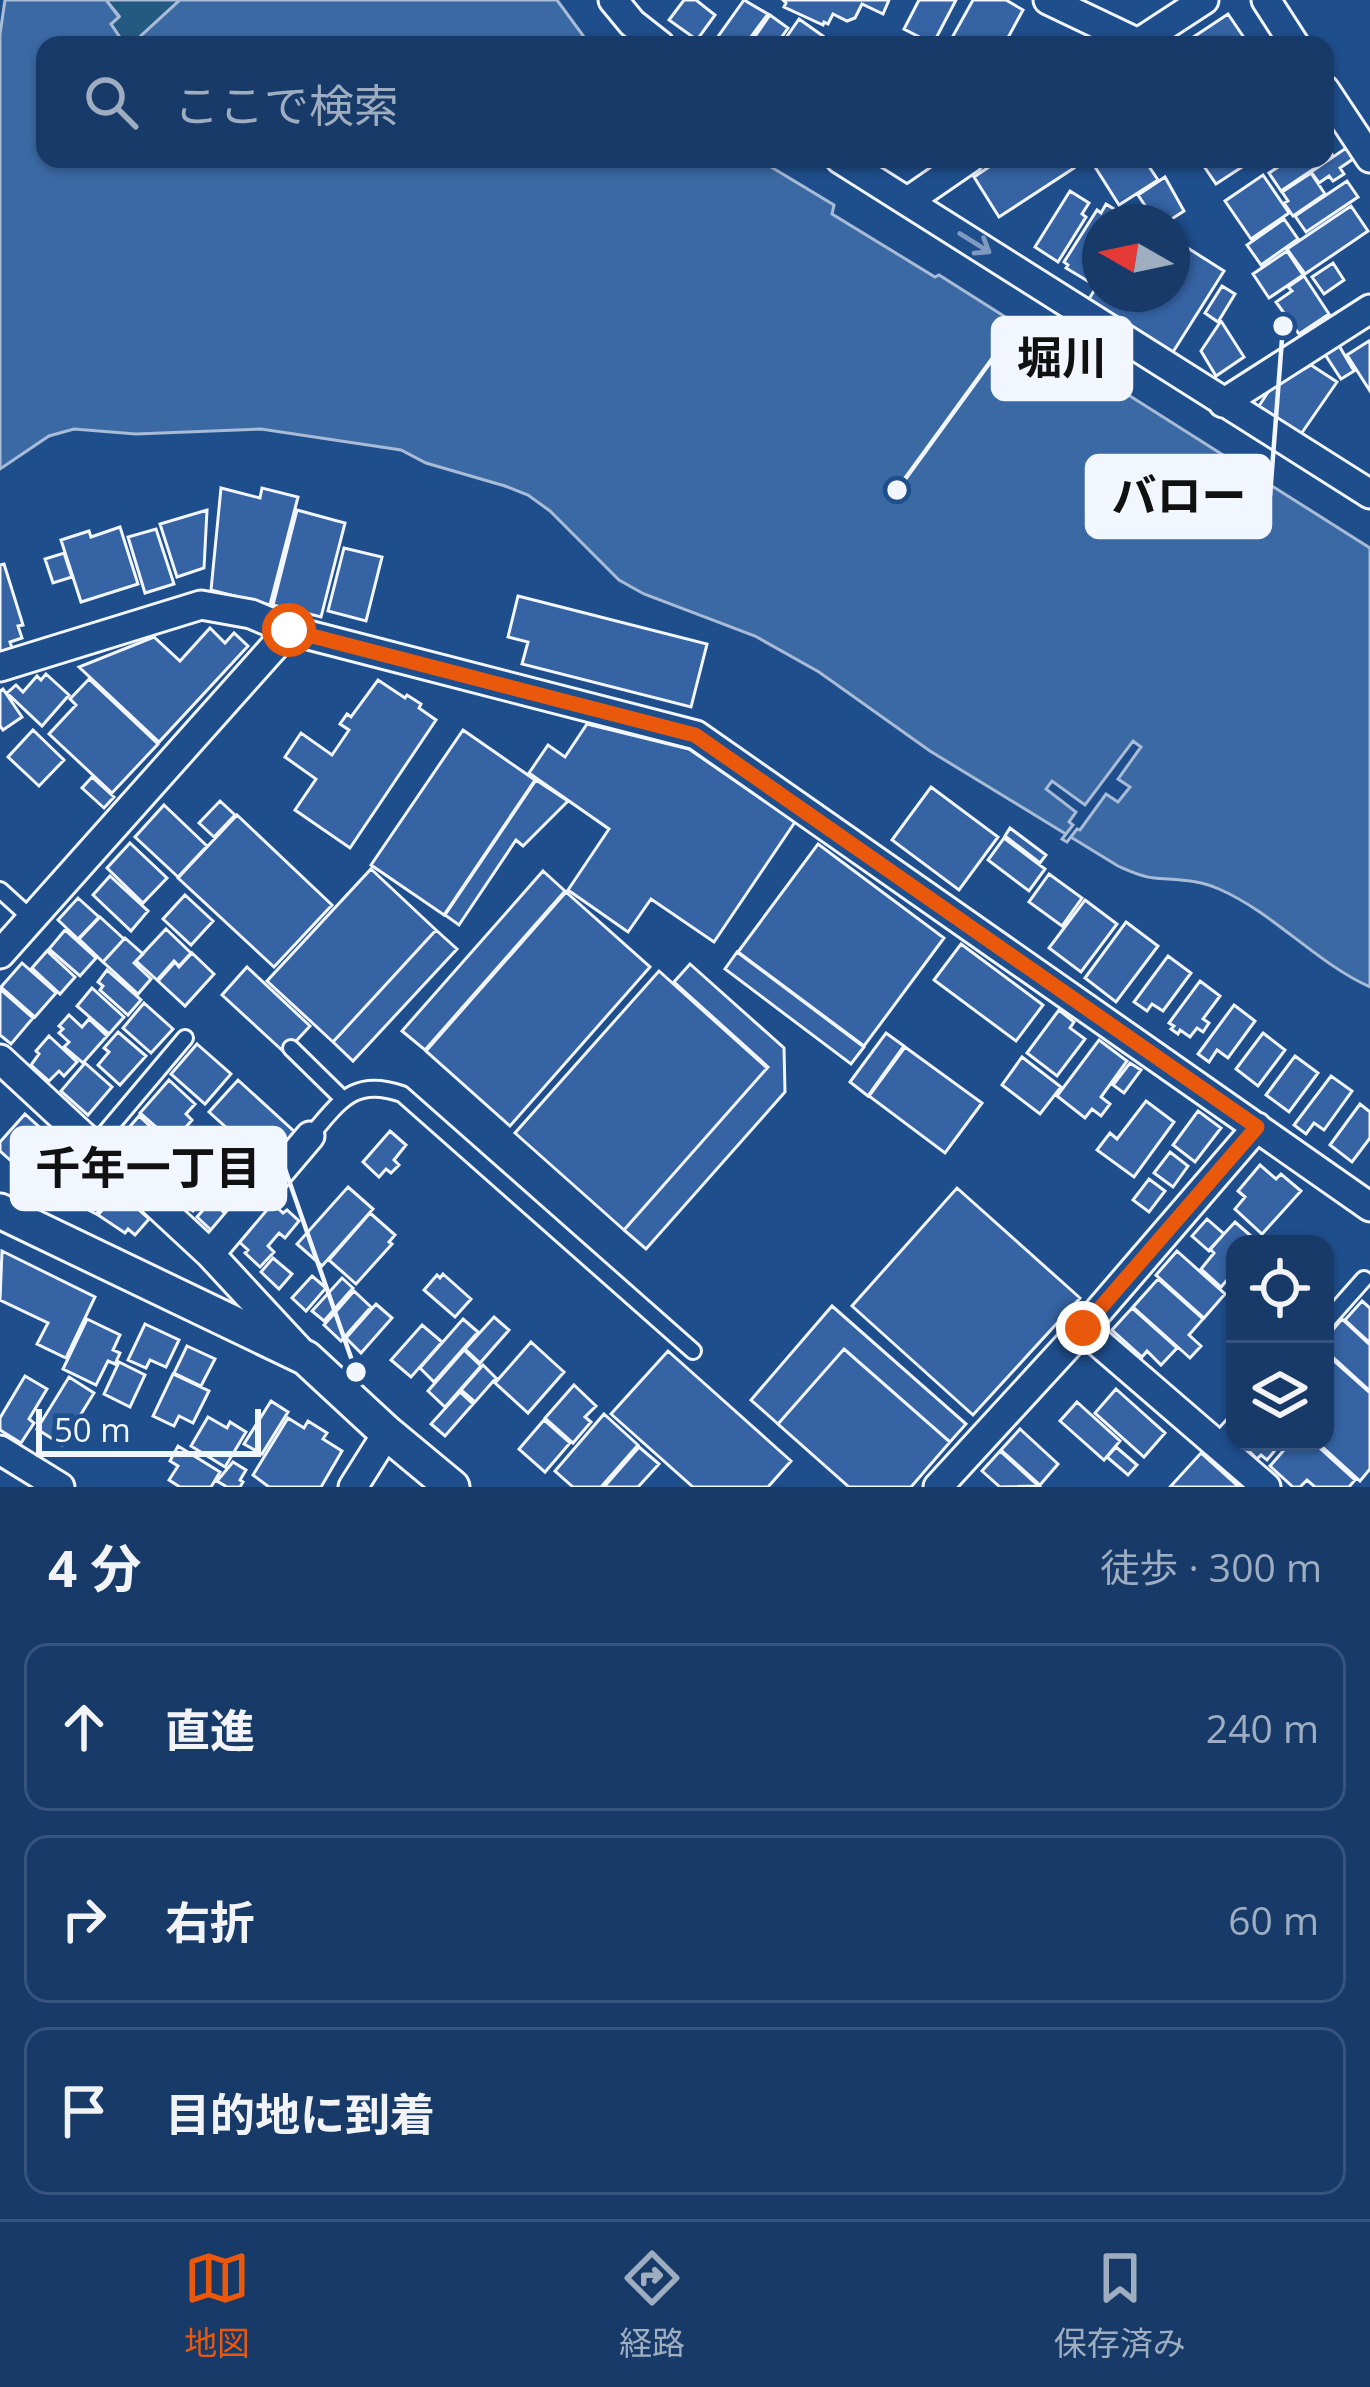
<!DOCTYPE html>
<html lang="ja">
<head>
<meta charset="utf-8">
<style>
	body { margin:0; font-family:"Open Sans","Noto Sans JP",sans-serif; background:#244571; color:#f1f3f6 }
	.controls { position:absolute; right:36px; bottom:36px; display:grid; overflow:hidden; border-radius:24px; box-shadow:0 3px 9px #0004 }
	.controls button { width:108px; height:108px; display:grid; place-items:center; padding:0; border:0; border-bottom:3px solid #36547d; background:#173a69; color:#f1f3f6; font:60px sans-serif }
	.compass { position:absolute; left:1082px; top:204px; width:108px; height:108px; border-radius:50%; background:#173a69; box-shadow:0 3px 9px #0004; rotate:279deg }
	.scale { position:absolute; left:36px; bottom:30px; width:225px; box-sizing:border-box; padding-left:12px; border:6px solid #f2f6ff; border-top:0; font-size:33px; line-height:42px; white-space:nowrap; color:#f2f6ff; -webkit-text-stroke:9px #1f4e8c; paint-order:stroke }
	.stop { position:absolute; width:36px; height:36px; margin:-27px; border:9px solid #ea580c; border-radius:50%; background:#fff }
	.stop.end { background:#ea580c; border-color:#fff; box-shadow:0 3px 12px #0008 }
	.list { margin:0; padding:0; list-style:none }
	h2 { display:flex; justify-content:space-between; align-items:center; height:156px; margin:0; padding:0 48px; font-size:51px }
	h2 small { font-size:39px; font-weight:400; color:#9eadc0 }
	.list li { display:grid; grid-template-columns:78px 1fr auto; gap:36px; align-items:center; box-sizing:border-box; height:168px; margin:0 24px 24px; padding:0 24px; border:3px solid #36547d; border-radius:24px }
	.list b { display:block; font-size:45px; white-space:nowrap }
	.list em { font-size:39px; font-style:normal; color:#9eadc0 }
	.icon { flex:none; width:66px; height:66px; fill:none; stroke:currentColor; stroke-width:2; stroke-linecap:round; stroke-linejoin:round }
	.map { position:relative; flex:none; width:1370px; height:1487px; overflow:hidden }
	.search { position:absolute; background:#173a69; box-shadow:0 3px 9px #0004; left:36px; right:36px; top:36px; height:132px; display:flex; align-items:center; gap:30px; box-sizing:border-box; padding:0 42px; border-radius:24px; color:#9eadc0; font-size:45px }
	.sheet { height:732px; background:#173a69 }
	nav { display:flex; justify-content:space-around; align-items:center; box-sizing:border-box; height:168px; border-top:3px solid #36547d; background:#173a69; font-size:33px; color:#9eadc0 }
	nav a { display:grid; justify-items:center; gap:6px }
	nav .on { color:#ea580c }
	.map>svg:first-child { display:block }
	.green { fill:#245a82; stroke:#a8bbd7; stroke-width:3 }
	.water { fill:#3b69a3; stroke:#a8bbd7; stroke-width:3 }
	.pier { fill:#1f4e8c; stroke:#a8bbd7; stroke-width:3 }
	.building { fill:#3563a3; stroke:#f2f6ff; stroke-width:3 }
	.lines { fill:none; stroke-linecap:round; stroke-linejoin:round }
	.service-casing { stroke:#f2f6ff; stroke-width:20 }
	.minor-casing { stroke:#f2f6ff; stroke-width:33 }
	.tertiary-casing { stroke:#f2f6ff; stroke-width:39 }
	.service { stroke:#1f4e8c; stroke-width:14 }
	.minor { stroke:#1f4e8c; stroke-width:27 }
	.tertiary { stroke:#1f4e8c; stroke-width:33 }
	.oneway { stroke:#7e9ac0 }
	.route { stroke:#ea580c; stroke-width:15 }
	.leader { fill:none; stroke:#f2f6ff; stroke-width:4.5 }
	.callout-dot { fill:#f2f6ff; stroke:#1f4e8c; stroke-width:4.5 }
	.callout { fill:#f2f6ff; stroke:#f2f6ff; stroke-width:4.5 }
	.callout-label { font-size:45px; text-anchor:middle; font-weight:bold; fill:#111 }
</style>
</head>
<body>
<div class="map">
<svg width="1370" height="1487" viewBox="0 0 1370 1487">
	<rect width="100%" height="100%" fill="#1f4e8c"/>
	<!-- green -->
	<path class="green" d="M106 0H180L131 45H125L110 23 119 16Z"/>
	<!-- water -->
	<path class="water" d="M5 0H106L119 17 111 24 125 45H45V159H758L834 205 832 214 935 277 939 275 1370 548V987C1315 962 1274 913 1219 889 1197 879 1176 880 1154 878 1141 877 1129 871 1118 866L930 751 819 672 755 636 644 594 619 580 550 511 528 495 505 486 426 463 401 450 261 429 136 434 74 429 49 436 0 469V34Z
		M180 0H557L590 45H131Z"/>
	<!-- pier -->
	<path class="pier" d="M1133 741 1141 747 1118 779 1130 787 1118 802 1106 794 1080 830 1077 829 1067 842 1062 839 1073 825 1069 822 1076 812 1046 789 1052 781 1085 805Z"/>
	<!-- building -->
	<path class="building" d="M684 0H696L715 15 697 40 669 20Z
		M744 0 768 14 745 45H712Z
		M783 0H889L883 14 862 4 855 18 847 21 833 14 828 24 824 22 823 25 784 7 786 3Z
		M919 0H956L933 44 904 29Z
		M973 0H1006L1023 10 1004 45H948Z
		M1228 14 1249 45H1197L1192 38Z
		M770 15 788 28 776 45H749Z
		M799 19 823 36 817 43 820 45H781Z
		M1325 144 1333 156 1281 191 1269 173 1290 159H1325Z
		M1346 148 1353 159 1340 168 1344 174 1333 181 1329 176 1319 183 1311 172Z
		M1001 159H1068L1074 168 999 217 974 177Z
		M1090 159H1144L1158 180 1119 205Z
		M1199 159H1241L1245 165 1216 184Z
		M1311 173 1325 194 1293 216 1284 203 1288 201 1282 192Z
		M1263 175 1289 213 1251 239 1225 201Z
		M1165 177 1184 211 1167 222H1156L1138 195Z
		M1347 181 1358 197 1306 232 1295 216Z
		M1070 191 1089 203 1082 214 1086 217 1058 262 1035 247Z
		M1106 204 1130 219 1129 222H1100V268L1091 283 1066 268 1068 265 1064 262 1097 210 1101 213Z
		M1351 206 1368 231 1305 274 1287 249Z
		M1284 219 1298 239 1261 265 1247 245Z
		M1172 238 1224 271 1173 352 1089 299 1100 281V294H1172Z
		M1287 251 1303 275 1269 298 1253 274Z
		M1333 263 1344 280 1324 294 1312 277Z
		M1304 276 1329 314 1299 334 1276 302 1292 291 1288 287Z
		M1222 286 1235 294 1218 322 1205 313Z
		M1221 321 1244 357 1216 376 1201 351Z
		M1369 341 1370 342V391L1347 355Z
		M1338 344 1354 371 1341 379 1324 353Z
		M1311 365 1337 382 1301 434 1259 406 1270 389Z
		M221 488 260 498 262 488 298 497 270 605 211 590Z
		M207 510 204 568 177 577 160 524Z
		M297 510 345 523 321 617 273 605Z
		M120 527 138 584 81 602 61 540 89 531 91 537Z
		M156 529 174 584 145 593 128 537Z
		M344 548 382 557 366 621 328 611Z
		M64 553 72 577 53 583 45 559Z
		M4 564 23 625 18 626 22 638 10 642 12 648 0 652V565Z
		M518 596 707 644 691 707 522 664 528 642 508 637Z
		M210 628 225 643 234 633 248 646 159 742 79 667 154 637 180 661Z
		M46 674 69 695 42 726 7 693 16 685 23 692 37 676 41 680Z
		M89 679 158 744 112 793 49 734 76 705 70 699Z
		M378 680 405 698 407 695 421 704 419 708 436 720 350 848 295 810 316 779 285 757 301 733 332 755 349 730 340 724 347 714 351 717Z
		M3 689 22 717 3 730 0 726V691Z
		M587 724 689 749 795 822 714 942 651 899 628 932 568 890 609 829 529 773 548 745 565 757Z
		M33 730 64 760 39 786 8 757Z
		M463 730 535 780 444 915 371 865Z
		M92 777 114 797 104 808 82 788Z
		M536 780 568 801 523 846 516 840 459 925 445 915Z
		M931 787 998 837 959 890 892 840Z
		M220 801 235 815 214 837 199 823Z
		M164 805 207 846 178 877 135 837Z
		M237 815 332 905 274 967 178 878Z
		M1010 828 1046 855 1040 863 1005 836Z
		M1004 838 1045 869 1029 891 988 860Z
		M130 843 167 878 143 903 107 868Z
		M818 844 944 938 864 1046 738 952Z
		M371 869 436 930 333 1042 267 981Z
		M543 871 565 891 425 1050 402 1031Z
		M1049 874 1082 898 1062 926 1029 902Z
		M110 876 148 911 131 931 93 895Z
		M566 892 650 967 510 1126 426 1051Z
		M185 895 213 921 191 945 163 919Z
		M78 898 99 917 78 939 58 920Z
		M1085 900 1117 924 1081 972 1049 948Z
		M100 917 124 939 103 962 79 939Z
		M1126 922 1158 946 1116 1002 1085 978Z
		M166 929 191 953 179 966 174 961 157 980 136 961Z
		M65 930 96 958 80 976 49 949Z
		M436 930 457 949 353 1061 333 1042Z
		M125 938 143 954 134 963 151 979 138 994 103 962Z
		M961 944 1043 1005 1016 1041 934 980Z
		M47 951 75 977 60 994 32 968Z
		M737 952 864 1047 851 1064 725 969Z
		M192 953 214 974 185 1006 158 981 175 962 179 967Z
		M1168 956 1191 973 1163 1011 1152 1004 1147 1011 1134 1002Z
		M22 963 56 993 35 1017 1 987Z
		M690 964 784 1048 785 1092 646 1249 624 1230 768 1067 674 982Z
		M247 967 310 1026 285 1053 222 995Z
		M107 970 141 1000 128 1015 100 990 103 986 98 982Z
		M659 971 767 1068 624 1230 515 1133Z
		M1200 981 1220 996 1203 1019 1209 1023 1203 1032 1197 1028 1190 1037 1180 1030 1178 1034 1171 1029 1174 1026 1169 1023Z
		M92 988 124 1017 109 1034 77 1006Z
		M0 989 33 1018 11 1044 0 1035Z
		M144 1003 173 1029 151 1053 123 1028Z
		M1234 1005 1255 1021 1228 1058 1217 1050 1209 1062 1198 1054Z
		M1059 1010 1074 1022 1070 1028 1085 1039 1057 1076 1027 1053Z
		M69 1015 82 1027 89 1019 107 1036 83 1063 64 1047 69 1042 59 1033 63 1029 59 1026Z
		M118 1032 146 1056 120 1085 98 1065 109 1052 104 1048Z
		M886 1033 904 1046 868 1096 850 1082Z
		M1263 1033 1285 1050 1258 1086 1236 1069Z
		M49 1036 77 1062 64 1076 59 1071 49 1081 31 1065 39 1054 36 1051Z
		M1099 1040 1127 1061 1101 1097 1110 1104 1101 1116 1092 1109 1085 1118 1057 1096Z
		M197 1044 231 1074 205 1104 171 1074Z
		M905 1047 982 1103 945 1153 869 1096Z
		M1295 1056 1318 1073 1289 1112 1266 1095Z
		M1022 1057 1061 1087 1040 1114 1002 1085Z
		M85 1063 112 1087 88 1115 61 1091Z
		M1130 1063 1141 1070 1124 1093 1113 1085Z
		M1331 1076 1352 1091 1324 1130 1314 1123 1306 1134 1294 1125Z
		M169 1080 195 1104 186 1114 192 1120 173 1142 140 1113Z
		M238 1080 296 1133 268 1165 209 1112Z
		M1146 1101 1174 1122 1134 1177 1097 1150 1110 1133 1117 1139Z
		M1360 1104 1370 1112V1138L1352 1162 1330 1145Z
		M1198 1111 1221 1128 1195 1162 1173 1145Z
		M25 1114 48 1135 37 1148 44 1154 38 1161 31 1155 19 1168 0 1151V1142Z
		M139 1116 164 1139 139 1167 114 1145Z
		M390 1131 406 1145 394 1160 399 1165 391 1173 386 1169 379 1177 363 1162Z
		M185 1133 228 1171 193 1211 179 1199 187 1191 157 1165Z
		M1170 1152 1188 1166 1173 1187 1154 1173Z
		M1260 1165 1276 1179 1281 1174 1301 1191 1262 1234 1235 1209 1245 1197 1238 1191Z
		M93 1170 117 1192 96 1214 68 1199Z
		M1149 1179 1165 1191 1149 1212 1133 1200Z
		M348 1187 373 1209 322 1266 297 1244Z
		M957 1188 1080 1298 973 1415 852 1306Z
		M118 1191 149 1219 135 1235 128 1229 125 1233 98 1215Z
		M211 1201 226 1214 211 1230 197 1217Z
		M270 1201 283 1213 287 1210 299 1221 285 1238 279 1233 268 1246 274 1252 260 1267 245 1253 248 1250 236 1239Z
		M370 1213 395 1235 389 1242 392 1244 356 1284 329 1260Z
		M1207 1219 1224 1234 1209 1251 1192 1236Z
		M1235 1222 1259 1243 1235 1244V1271L1221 1287 1201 1269 1214 1253 1210 1249Z
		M2 1251 95 1297 66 1358 37 1344 48 1323 0 1300Z
		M1177 1251 1225 1294 1204 1318 1156 1275Z
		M273 1258 292 1274 279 1289 261 1272Z
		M443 1274 471 1299 455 1317 424 1290 437 1275 440 1278Z
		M312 1276 326 1288 306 1311 292 1298Z
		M342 1278 353 1288 324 1321 312 1311Z
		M1158 1279 1203 1319 1189 1335 1201 1346 1190 1358 1133 1307Z
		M354 1291 371 1307 341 1341 324 1325Z
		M1362 1301 1370 1308V1343L1345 1320Z
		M376 1304 392 1318 361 1353 346 1338Z
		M832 1306 966 1424 950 1442 844 1349 778 1424 751 1400Z
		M1132 1308 1177 1348 1161 1365 1147 1351 1142 1357 1112 1330Z
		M494 1317 509 1330 480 1363 465 1349Z
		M87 1319 120 1335 113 1350 120 1353 115 1364 108 1361 96 1385 63 1369Z
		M463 1319 478 1332 434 1382 420 1368Z
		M1342 1319 1370 1345V1391L1325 1350V1339Z
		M145 1324 179 1340 166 1367 150 1360 146 1368 128 1360Z
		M422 1325 442 1342 411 1377 391 1360Z
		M531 1342 564 1372 528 1413 495 1383Z
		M187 1346 215 1359 201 1386 174 1373Z
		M844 1349 950 1442 911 1487H849L778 1424Z
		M464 1350 481 1366 445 1407 428 1391Z
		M668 1351 791 1461 768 1487H693L611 1414Z
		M1325 1353 1370 1393V1469L1360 1481 1317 1442H1325Z
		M119 1362 145 1375 130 1407 104 1394Z
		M483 1365 496 1378 475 1402 461 1390Z
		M173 1374 209 1391 193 1423 179 1416 174 1426 153 1416Z
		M25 1376 47 1389 29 1419 34 1423 21 1443 0 1430V1418Z
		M69 1377 94 1393 62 1445 37 1429Z
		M574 1385 596 1406 585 1417 591 1422 573 1443 545 1418Z
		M1116 1389 1165 1433 1144 1457 1095 1413Z
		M460 1392 473 1404 445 1436 431 1424Z
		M271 1401 288 1412 262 1454 244 1444Z
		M1077 1402 1120 1441 1104 1460 1060 1421Z
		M604 1414 638 1445 601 1487H573L555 1471Z
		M208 1417 227 1428 230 1422 246 1432 225 1467 191 1446Z
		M288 1418 304 1428 308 1421 327 1433 323 1439 342 1451 321 1487H269L253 1475Z
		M544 1420 570 1443 545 1472 519 1449Z
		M1020 1429 1058 1464 1040 1485 1001 1450Z
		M1247 1442H1282L1267 1460 1261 1455 1257 1459 1249 1451 1252 1447Z
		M1291 1442H1313L1355 1480 1349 1487H1315L1307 1480 1300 1487H1293L1270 1466Z
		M178 1446 220 1472 211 1487H180L169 1480 178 1466 170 1461Z
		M639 1447 659 1464 638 1487H604Z
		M1116 1447 1137 1465 1128 1475 1107 1457Z
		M1000 1451 1032 1480 1039 1486 1000 1487 982 1471Z
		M1201 1453 1239 1487H1170Z
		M233 1462 246 1470 240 1480 243 1482 240 1487H227L217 1481Z"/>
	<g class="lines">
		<!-- service casing -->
		<g class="service-casing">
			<path id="service" d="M0 890 32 919
				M291 1048 343 1099
				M310 1136C340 1102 353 1077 402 1094L693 1351
				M94 1146 185 1038
				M1325 1323 1364 1279
				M1216 1444 1235 1423"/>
		</g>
		<!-- minor casing -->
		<g class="minor-casing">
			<path id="minor" d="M613 0 632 23 660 45
				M1048 0 1138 43
				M1266 0 1295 45
				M1135 45 1204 0
				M1325 90 1370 158
				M840 159 1370 494
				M908 201 969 159
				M1223 403 1370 309
				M0 667 201 605 251 614 289 630 696 735 1370 1207
				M0 954 289 630
				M0 1059 210 1254 298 1349
				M210 1254 310 1136
				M1083 1329 1266 1487
				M0 1450 60 1487
				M353 1487 387 1433
				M938 1487 1083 1329 1257 1127"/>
		</g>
		<!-- tertiary casing -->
		<g class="tertiary-casing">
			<path id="tertiary" d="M0 1211 306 1358 387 1433 452 1487"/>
		</g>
		<!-- service -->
		<use href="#service" class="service"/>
		<!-- minor -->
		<use href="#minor" class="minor"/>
		<!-- tertiary -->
		<use href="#tertiary" class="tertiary"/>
	</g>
	<!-- one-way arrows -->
	<defs><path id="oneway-shaft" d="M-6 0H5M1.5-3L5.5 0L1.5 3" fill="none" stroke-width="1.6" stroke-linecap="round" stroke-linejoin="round" transform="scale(3)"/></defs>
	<use class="oneway" href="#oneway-shaft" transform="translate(975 243) rotate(32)"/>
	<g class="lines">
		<!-- route -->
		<path class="route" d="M289 630 695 735 1257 1127 1083 1328"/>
	</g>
	<!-- callouts -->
	<path class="leader" d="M897 490L993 358M1283 326L1270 496M356 1372L285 1169"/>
	<g class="callout-dot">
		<circle cx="897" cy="490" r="12"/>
		<circle cx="1283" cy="326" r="12"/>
		<circle cx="356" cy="1372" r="12"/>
	</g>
	<g class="callout">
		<rect x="993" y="318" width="138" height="81" rx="12"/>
		<rect x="1087" y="456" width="183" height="81" rx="12"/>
		<rect x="12" y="1128" width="273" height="81" rx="12"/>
	</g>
	<g class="callout-label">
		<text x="1062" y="374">堀川</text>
		<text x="1179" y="512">バロー</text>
		<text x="148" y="1184">千年一丁目</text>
	</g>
</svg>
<div class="controls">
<button><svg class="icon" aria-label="locate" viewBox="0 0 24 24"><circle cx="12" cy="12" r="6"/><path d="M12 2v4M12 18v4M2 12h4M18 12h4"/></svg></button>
<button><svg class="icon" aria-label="layers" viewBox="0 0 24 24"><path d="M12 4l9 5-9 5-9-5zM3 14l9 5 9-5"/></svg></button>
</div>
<svg class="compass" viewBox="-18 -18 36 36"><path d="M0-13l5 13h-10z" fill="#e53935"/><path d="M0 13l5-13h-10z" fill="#9eadc0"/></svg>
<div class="scale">50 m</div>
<div class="stop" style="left:289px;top:630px"></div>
<div class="stop end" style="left:1083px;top:1328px"></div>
<div class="search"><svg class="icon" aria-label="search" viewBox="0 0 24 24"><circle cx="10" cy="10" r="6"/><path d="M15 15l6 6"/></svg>ここで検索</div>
</div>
<section class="sheet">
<h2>4 分<small>徒歩 · 300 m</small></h2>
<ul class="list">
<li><svg class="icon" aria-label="ahead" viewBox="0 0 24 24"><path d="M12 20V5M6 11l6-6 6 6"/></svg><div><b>直進</b></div><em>240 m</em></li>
<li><svg class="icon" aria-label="right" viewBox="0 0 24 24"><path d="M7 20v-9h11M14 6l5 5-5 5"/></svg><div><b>右折</b></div><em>60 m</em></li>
<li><svg class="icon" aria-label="arrive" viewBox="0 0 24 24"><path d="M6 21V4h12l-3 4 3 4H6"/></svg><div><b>目的地に到着</b></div></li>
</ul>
</section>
<nav>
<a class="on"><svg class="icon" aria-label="map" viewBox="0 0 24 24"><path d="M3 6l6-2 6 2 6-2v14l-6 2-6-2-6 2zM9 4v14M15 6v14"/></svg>地図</a>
<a><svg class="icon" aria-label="directions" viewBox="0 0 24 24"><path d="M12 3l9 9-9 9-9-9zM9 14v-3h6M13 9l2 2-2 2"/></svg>経路</a>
<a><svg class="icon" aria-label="saved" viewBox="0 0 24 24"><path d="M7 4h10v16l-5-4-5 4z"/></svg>保存済み</a>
</nav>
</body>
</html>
